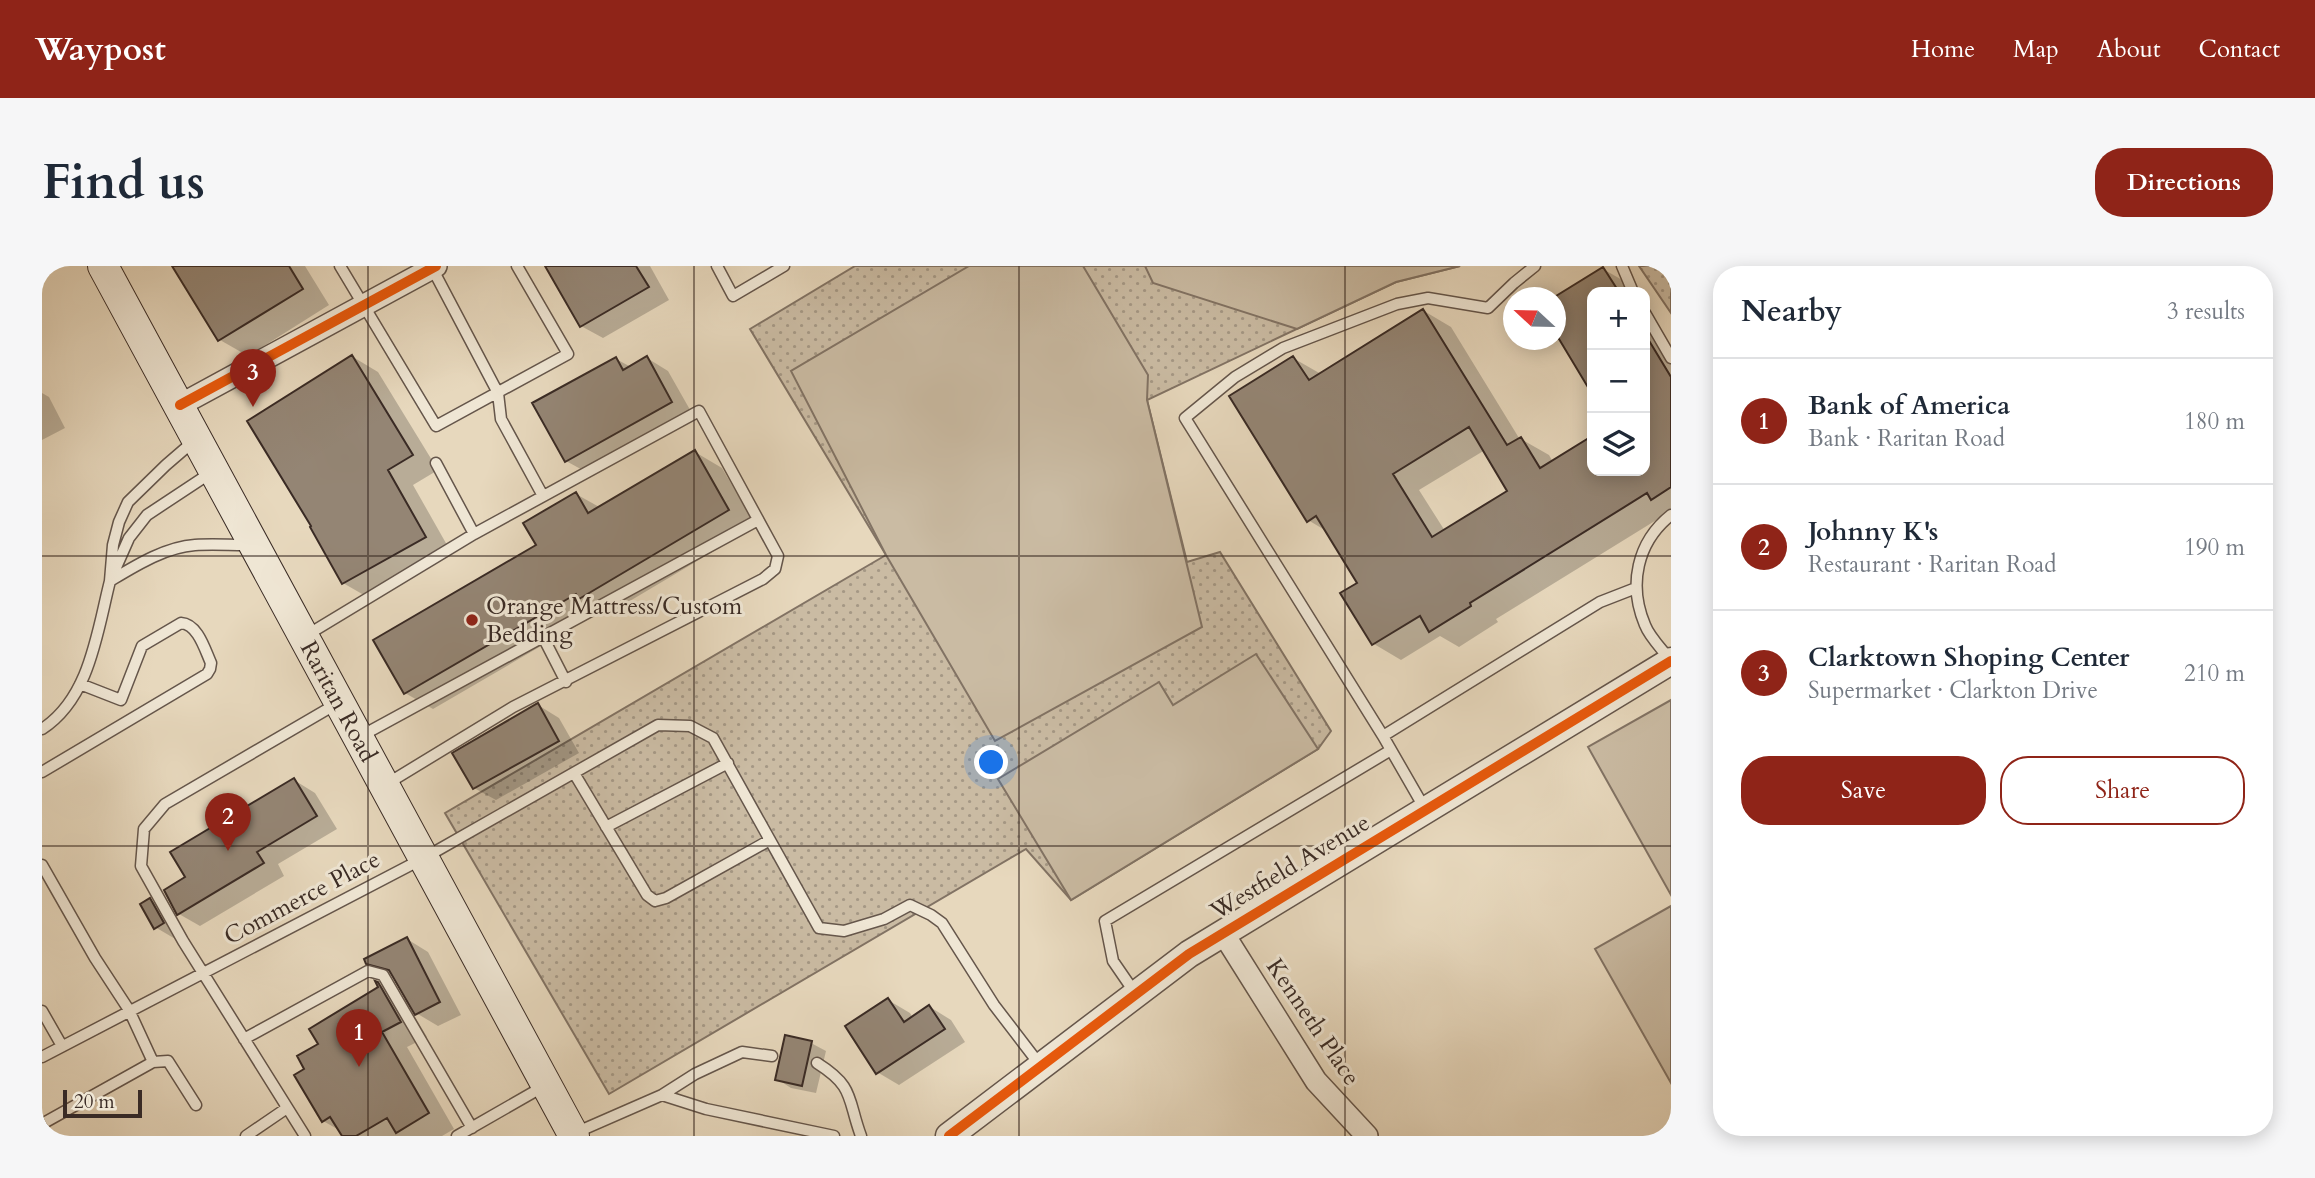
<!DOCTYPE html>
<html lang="en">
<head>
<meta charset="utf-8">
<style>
	body { margin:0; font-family:Cardo,serif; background:#f6f6f7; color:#1f2937 }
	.controls { position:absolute; right:21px; top:21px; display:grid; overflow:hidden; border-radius:14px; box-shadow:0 4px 18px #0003 }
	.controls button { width:63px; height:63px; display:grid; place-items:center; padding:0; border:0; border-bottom:2px solid #e0e1e3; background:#fff; color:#1f2937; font:35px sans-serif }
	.compass { position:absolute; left:1461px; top:21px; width:63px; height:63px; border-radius:50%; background:#fff; box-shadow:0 4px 18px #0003; rotate:292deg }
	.scale { position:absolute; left:21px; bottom:18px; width:79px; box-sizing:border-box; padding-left:7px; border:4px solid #3a2b25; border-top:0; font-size:19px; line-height:24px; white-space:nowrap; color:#3a2b25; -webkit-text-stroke:5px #efe6d4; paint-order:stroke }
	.you { position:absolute; left:950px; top:497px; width:24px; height:24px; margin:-18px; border:5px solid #fff; border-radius:50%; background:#1a73e8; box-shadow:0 0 0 10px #1a73e833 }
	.badge { display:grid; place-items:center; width:46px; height:46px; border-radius:50%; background:#8f2418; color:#fff; font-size:23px; font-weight:700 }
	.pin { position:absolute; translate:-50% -58px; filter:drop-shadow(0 2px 4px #0008) }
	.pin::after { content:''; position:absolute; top:37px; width:24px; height:21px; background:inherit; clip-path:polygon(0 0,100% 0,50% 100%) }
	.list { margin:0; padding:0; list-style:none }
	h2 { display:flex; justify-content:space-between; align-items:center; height:91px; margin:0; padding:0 28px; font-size:30px }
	h2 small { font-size:23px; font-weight:400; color:#747a83 }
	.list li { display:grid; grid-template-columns:46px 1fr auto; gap:21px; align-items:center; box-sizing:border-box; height:126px; padding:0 28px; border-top:2px solid #e0e1e3 }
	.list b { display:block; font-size:26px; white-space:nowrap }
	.list p { margin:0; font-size:23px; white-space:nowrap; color:#747a83 }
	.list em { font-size:23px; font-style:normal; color:#747a83 }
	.actions { display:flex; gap:14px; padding:21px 28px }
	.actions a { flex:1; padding:16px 0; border:2px solid #8f2418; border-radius:28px; text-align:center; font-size:24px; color:#8f2418 }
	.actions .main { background:#8f2418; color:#fff }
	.icon { flex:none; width:38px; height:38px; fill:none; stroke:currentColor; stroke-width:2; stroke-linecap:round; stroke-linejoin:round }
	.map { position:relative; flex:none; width:1629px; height:870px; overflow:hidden; border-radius:28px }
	header { display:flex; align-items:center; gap:42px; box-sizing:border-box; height:98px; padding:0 35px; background:#8f2418; color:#fff }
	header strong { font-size:33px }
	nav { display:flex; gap:38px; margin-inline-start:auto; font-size:24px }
	.intro { display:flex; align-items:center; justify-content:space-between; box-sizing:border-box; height:168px; padding:0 42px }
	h1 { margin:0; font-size:49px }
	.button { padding:18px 32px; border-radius:28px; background:#8f2418; color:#fff; font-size:24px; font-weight:700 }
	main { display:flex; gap:42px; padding:0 42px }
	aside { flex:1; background:#fff; border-radius:28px; box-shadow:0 4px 18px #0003 }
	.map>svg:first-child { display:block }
	.park { fill:url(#park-dots); stroke:#827364; stroke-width:2 }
	.pitch { fill:#cabba3; stroke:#827364; stroke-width:2 }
	.shadow { fill:#0003; fill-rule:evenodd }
	.building { fill:#948574; stroke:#3a2b25; stroke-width:2; fill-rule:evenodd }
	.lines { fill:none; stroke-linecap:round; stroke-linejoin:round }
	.service-casing { stroke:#65564b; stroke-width:13 }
	.minor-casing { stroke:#65564b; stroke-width:24 }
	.tertiary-casing { stroke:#65564b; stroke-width:29 }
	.secondary-casing { stroke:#3a2b25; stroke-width:32 }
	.service { stroke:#efe6d4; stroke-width:10 }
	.minor { stroke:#efe6d4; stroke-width:21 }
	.tertiary { stroke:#efe6d4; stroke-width:26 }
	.secondary { stroke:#efe6d4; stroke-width:30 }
	.cycleway-casing { stroke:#efe6d4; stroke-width:15 }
	.cycleway { stroke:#e8590c; stroke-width:10 }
	.grid { fill:none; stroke:#3a2b25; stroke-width:2; stroke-opacity:0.55 }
	.poi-dot { fill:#8f2418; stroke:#efe6d4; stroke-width:2.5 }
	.labels { text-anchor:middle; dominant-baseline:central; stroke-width:6; stroke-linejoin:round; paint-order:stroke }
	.poi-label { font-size:24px; fill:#3a2b25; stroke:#efe6d4; text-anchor:start }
	.street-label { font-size:24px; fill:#3a2b25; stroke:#efe6d4 }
</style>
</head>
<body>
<header>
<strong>Waypost</strong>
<nav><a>Home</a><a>Map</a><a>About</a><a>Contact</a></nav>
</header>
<div class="intro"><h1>Find us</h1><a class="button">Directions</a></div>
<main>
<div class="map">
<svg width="1629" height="870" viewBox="0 0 1629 870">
	<defs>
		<pattern id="park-dots" width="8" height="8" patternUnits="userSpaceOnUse" patternTransform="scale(1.75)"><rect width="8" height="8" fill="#cabba3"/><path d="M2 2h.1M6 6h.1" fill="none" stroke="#a59885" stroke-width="1.8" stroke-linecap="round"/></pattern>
	</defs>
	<rect width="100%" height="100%" fill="#e7d8bd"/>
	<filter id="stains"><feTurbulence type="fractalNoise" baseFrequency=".00286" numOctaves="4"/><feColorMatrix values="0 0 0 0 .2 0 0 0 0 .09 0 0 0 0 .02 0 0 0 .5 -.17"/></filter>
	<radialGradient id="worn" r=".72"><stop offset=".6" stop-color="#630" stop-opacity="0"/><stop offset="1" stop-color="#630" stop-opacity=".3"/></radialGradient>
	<!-- park -->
	<path class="park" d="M813 0H1418L1354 16 1105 134 1145 296 1178 286 1289 465 1276 483 1029 634 984 583 567 828 403 547 844 289 708 63Z
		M1597 0H1629V47Z"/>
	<!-- pitch -->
	<path class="pitch" d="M927 0H1041L1106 109 1105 134 1160 361 953 475 844 289 749 105Z
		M1103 0H1418L1354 16 1255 63 1111 17Z
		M1214 388 1276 483 1029 634 956 513 1117 416 1131 439Z
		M1629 434V629L1546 481Z
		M1629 640V817L1553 683Z"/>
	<!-- shadow -->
	<path class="shadow" d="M132 0H263L287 39 206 90 178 74Z
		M505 0H608L627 34 561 72 539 60Z
		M1561 3 1589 19 1594 26H1550V125L1514 65V32Z
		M1603 41 1629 84V245L1454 353 1456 356 1417 381 1398 370 1359 394 1332 378 1318 317 1286 266 1266 254 1251 92 1279 108 1382 45 1409 61 1477 172 1507 189 1511 196 1550 172V205H1603ZM1443 184 1468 225 1403 265 1377 224Z
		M311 91 336 106 396 204 371 219 409 286 327 332 301 317Z
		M605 92 626 105 651 149 546 207 524 195 574 93 589 101Z
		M0 127 7 131 23 162 0 174Z
		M653 186 680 202 714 260 566 348 561 344 391 443 363 427 496 280 534 228 559 242Z
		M496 439 517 452 537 487 454 534 432 522Z
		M252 514 273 527 295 563 236 598 242 610 158 660 137 648Z
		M108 634 130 647 135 674 113 661Z
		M365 673 386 686 419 749 396 760 369 744 385 771 365 781 412 863 400 870H302L299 865 281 855 265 803 278 779 339 722 337 718 368 736 353 711 326 696Z
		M846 734 868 747 871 752 888 741 909 754 923 776 857 819 835 806Z
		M769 777 784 785 774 827 749 822 735 813Z"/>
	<!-- building -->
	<path class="building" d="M130 0H247L261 23 176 75Z
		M503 0H594L607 21 538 61Z
		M1561 1 1577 26H1550V128L1514 68V30Z
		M1381 43 1465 179 1479 171 1498 202 1550 170V205H1603V68L1629 111V221L1609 234 1605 227 1428 337 1429 340 1387 366 1378 350 1330 379 1298 327 1315 317 1274 250 1265 256 1187 130 1251 90 1267 114ZM1427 161 1465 225 1390 271 1351 208Z
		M310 89 371 189 346 204 384 271 300 318 268 261 269 260 205 155Z
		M605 90 630 136 523 196 490 137 574 91 581 104Z
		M653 184 687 244 537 333 534 328 362 428 331 374 494 279 481 257 534 226 546 247Z
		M496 437 517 475 431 523 410 487Z
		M252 512 275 550 215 586 222 597 135 649 122 624 143 611 128 586Z
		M108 632 122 657 112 663 98 638Z
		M365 671 398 736 373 749 347 704 324 698 322 693Z
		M333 715 336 716 359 756 340 766 387 847 354 867 345 852 314 870H300L288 851 280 856 252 809 262 803 255 790 276 778 267 763 336 721Z
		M846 732 862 756 887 739 903 763 834 808 803 760Z
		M743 769 770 775 760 820 733 814Z"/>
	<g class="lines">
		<!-- service casing -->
		<g class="service-casing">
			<path id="service" d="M298 0 394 160 526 88 475 0
				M389 0 456 127 459 153 501 230
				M675 0 691 30 742 0
				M1580 0 1591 26
				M1603 47 1629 92
				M153 174 124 199 86 236 77 256 71 279 68 315 87 272 105 249 170 206
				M394 197 432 268
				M1629 249C1595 276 1586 319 1603 359 1608 372 1621 384 1629 395
				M265 369 432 268 657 145 736 290 733 303 721 313 471 441 343 519
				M501 371 524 416
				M0 463C48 432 55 366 68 315 93 300 123 281 153 279 170 278 186 279 203 279L207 282
				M319 470 716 254
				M1341 470 1143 152 1193 111 1241 82 1355 38 1386 32 1446 42 1472 17 1493 0
				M0 506 165 408 168 403 169 397C163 384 156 358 139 357L100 380 79 434 38 418
				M532 507 605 629 613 635 624 632 728 574
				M1383 543 1341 470 1558 336 1594 322
				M564 561 686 497
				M0 599 53 692 87 744 111 796 0 858
				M1093 727 1071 695 1063 655 1349 484
				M0 745 20 780
				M202 773 326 705 341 709 430 862
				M0 791 382 592 616 459 648 460 671 472 777 662 802 665 842 653 868 639 889 649 900 657 952 739 998 799
				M111 796 126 795 154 839
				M775 797C813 821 805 832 819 870
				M620 829 664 843 792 870
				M533 867 620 829 653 808 700 786 730 790
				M204 870 245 842
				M263 870 141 675 99 600 102 563 123 538 296 437
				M415 870 504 819"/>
		</g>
		<!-- minor casing -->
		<g class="minor-casing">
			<path id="minor" d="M138 139 394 0
				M1181 667 1274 815 1325 870"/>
		</g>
		<!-- tertiary casing -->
		<g class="tertiary-casing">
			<path id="tertiary" d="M907 870 1147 688 1629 395"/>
		</g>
		<!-- secondary casing -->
		<g class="secondary-casing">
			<g id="secondary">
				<path id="s1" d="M61 0 532 870"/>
			</g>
		</g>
		<!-- service -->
		<use href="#service" class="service"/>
		<!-- minor -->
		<use href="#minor" class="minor"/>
		<!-- tertiary -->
		<use href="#tertiary" class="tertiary"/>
		<!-- secondary -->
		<use href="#secondary" class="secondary"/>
		<!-- cycleway casing -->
		<g class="cycleway-casing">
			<path id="cycleway" d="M138 139 394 0
				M907 870 1147 688 1629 395"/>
		</g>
		<!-- cycleway -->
		<use href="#cycleway" class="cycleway"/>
	</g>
	<!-- grid -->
	<path class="grid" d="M326 0V870M652 0V870M977 0V870M1303 0V870M0 290H1629M0 580H1629"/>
	<!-- markers -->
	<circle class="poi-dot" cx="430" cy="354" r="7"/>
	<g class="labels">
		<!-- poi labels -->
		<g class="poi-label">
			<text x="444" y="340">Orange Mattress/Custom<tspan x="444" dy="28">Bedding</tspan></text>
		</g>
		<!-- street labels -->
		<g class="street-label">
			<text stroke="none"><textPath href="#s1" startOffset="495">Raritan Road</textPath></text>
			<text transform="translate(1248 601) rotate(-31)">Westfield Avenue</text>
			<text transform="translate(260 632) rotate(-28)">Commerce Place</text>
			<text transform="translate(1271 756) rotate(56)">Kenneth Place</text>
		</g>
	</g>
	<rect width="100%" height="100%" filter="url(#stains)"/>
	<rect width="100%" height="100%" fill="url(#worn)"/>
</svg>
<div class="controls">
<button>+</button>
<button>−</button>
<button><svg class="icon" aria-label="layers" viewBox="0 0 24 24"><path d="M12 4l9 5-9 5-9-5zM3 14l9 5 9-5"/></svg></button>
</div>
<svg class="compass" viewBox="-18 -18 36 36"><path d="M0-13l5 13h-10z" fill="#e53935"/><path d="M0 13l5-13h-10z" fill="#747a83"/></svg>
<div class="scale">20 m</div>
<div class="you"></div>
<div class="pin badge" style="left:317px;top:801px">1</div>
<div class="pin badge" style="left:186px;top:585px">2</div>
<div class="pin badge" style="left:211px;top:141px">3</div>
</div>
<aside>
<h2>Nearby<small>3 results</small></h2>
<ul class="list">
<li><span class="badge">1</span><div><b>Bank of America</b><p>Bank · Raritan Road</p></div><em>180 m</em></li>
<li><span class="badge">2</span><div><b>Johnny K's</b><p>Restaurant · Raritan Road</p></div><em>190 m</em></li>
<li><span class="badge">3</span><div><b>Clarktown Shoping Center</b><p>Supermarket · Clarkton Drive</p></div><em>210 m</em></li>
</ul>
<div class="actions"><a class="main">Save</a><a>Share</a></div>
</aside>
</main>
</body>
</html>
